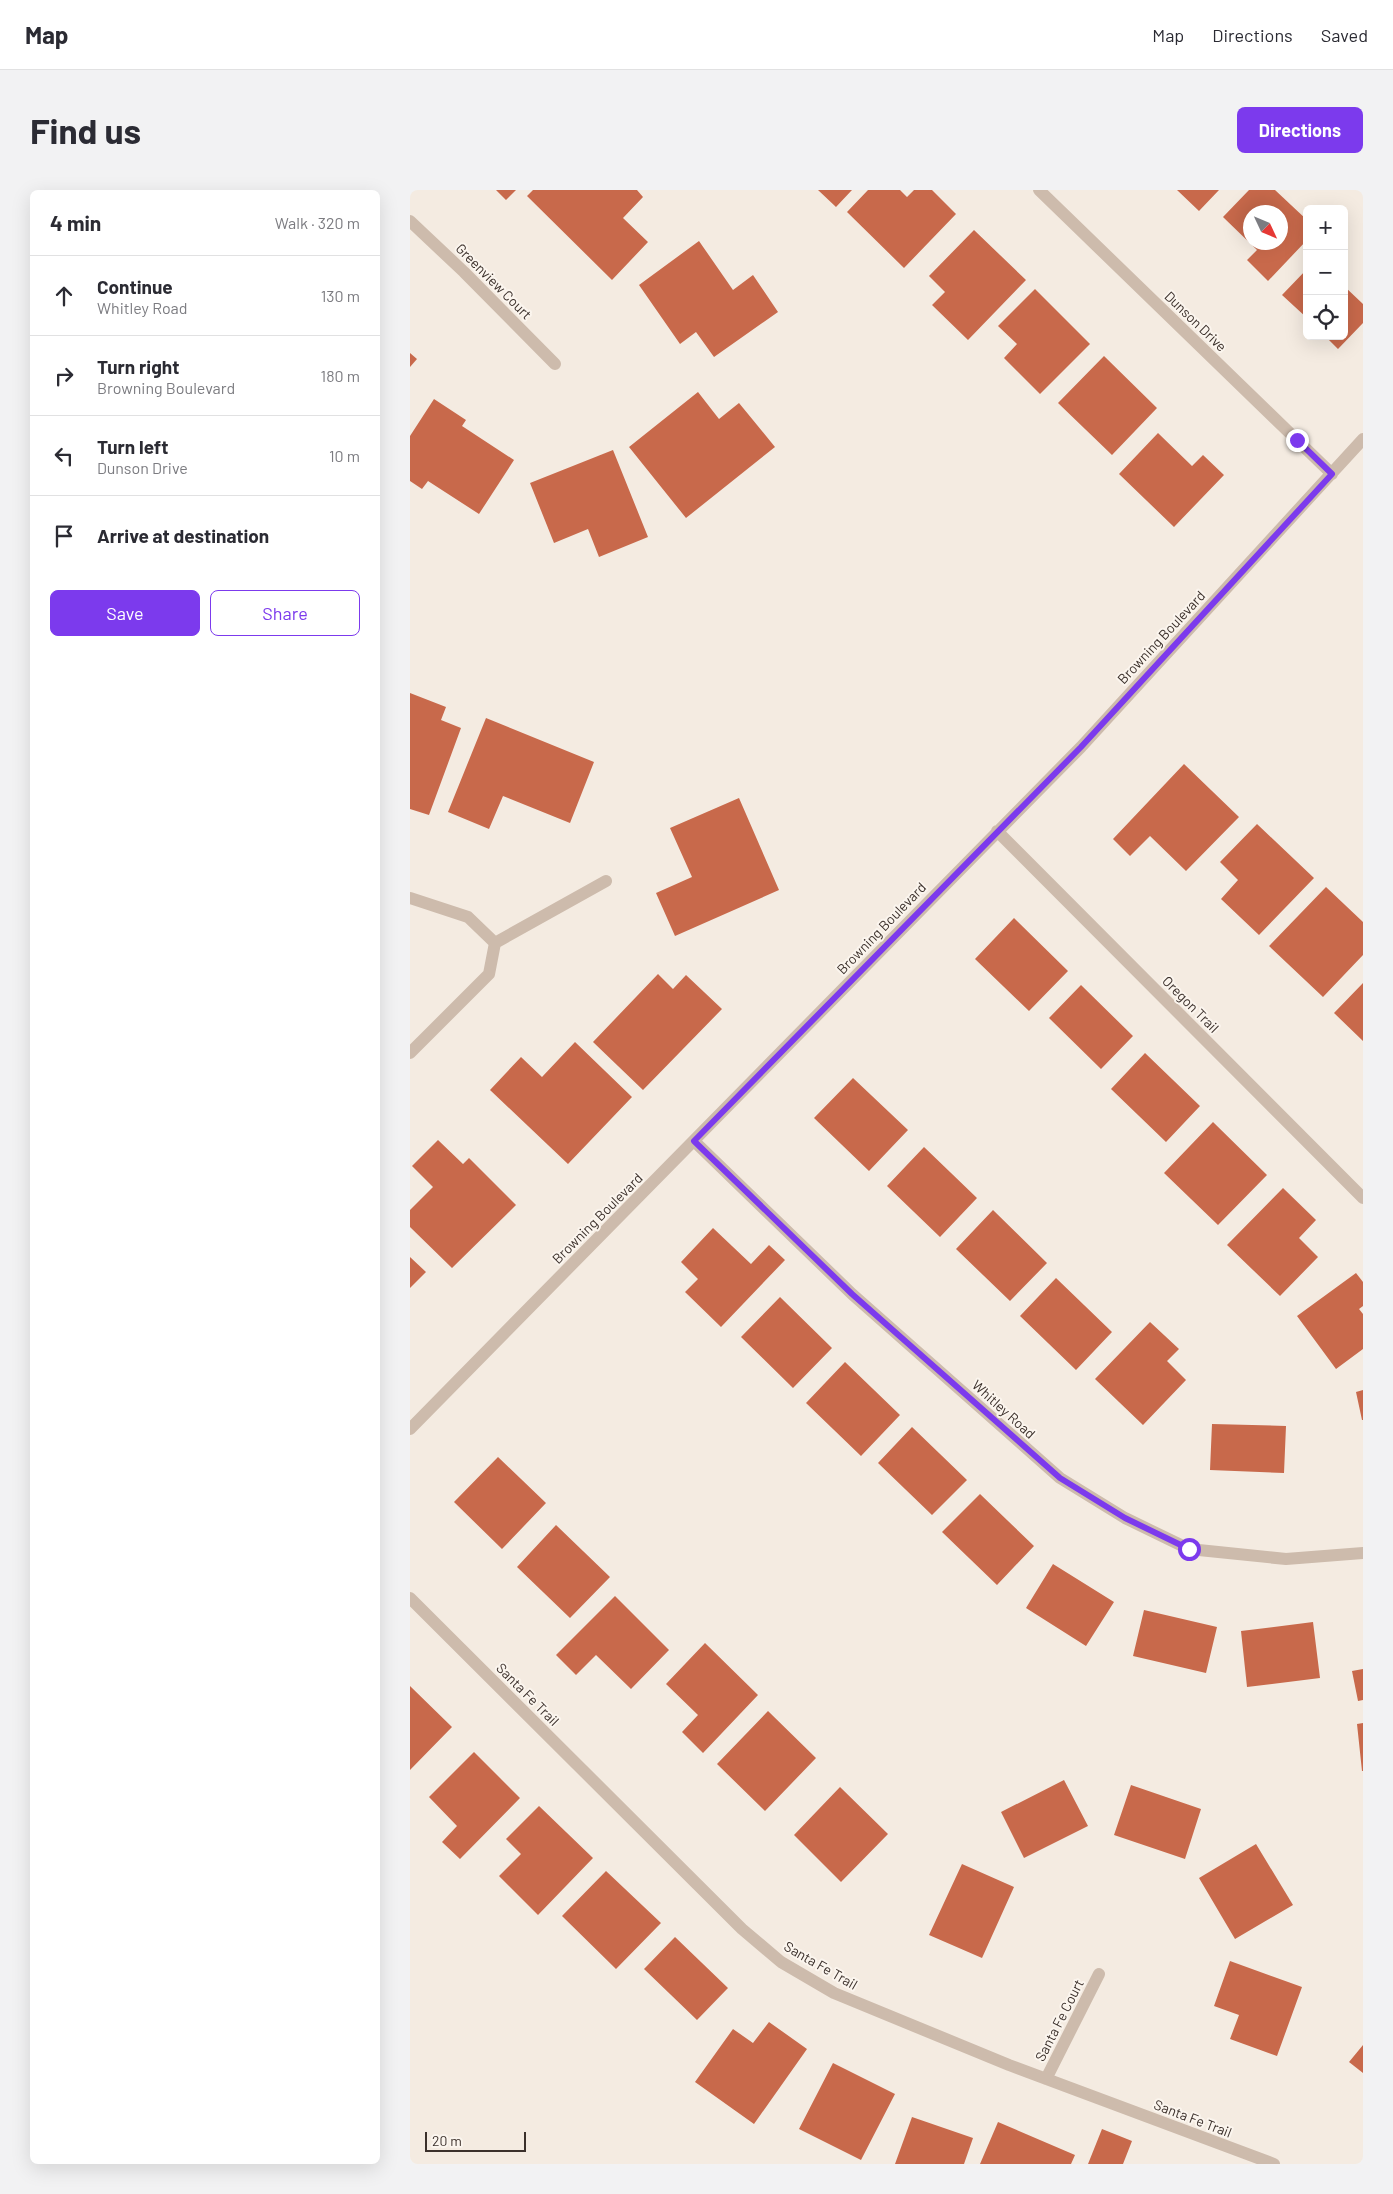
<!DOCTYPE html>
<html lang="en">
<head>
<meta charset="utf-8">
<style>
	body { margin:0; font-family:Barlow,sans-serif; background:#f2f2f3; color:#2b2b33 }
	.controls { position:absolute; right:15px; top:15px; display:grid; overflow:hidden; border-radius:8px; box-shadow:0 5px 20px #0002 }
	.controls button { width:45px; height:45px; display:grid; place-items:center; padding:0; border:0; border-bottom:1px solid #e1e1e2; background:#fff; color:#2b2b33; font:25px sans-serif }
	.compass { position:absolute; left:833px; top:15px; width:45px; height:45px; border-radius:50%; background:#fff; box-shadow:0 5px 20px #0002; rotate:134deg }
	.scale { position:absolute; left:15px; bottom:12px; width:101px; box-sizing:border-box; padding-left:5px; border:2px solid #3b302b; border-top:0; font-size:14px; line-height:18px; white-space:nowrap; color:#3b302b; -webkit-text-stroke:4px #fbf5ee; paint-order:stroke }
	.stop { position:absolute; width:15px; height:15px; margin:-11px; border:4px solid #7c3aed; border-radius:50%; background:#fff }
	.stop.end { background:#7c3aed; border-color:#fff; box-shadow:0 1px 5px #0008 }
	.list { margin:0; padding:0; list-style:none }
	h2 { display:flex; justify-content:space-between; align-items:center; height:65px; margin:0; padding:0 20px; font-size:21px }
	h2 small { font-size:16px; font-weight:400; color:#7c7c81 }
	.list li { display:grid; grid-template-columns:32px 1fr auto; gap:15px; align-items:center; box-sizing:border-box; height:80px; padding:0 20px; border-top:1px solid #e1e1e2 }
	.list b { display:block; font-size:19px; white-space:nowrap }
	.list p { margin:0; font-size:16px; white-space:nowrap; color:#7c7c81 }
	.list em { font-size:16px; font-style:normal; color:#7c7c81 }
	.actions { display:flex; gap:10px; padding:15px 20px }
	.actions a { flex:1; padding:11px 0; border:1px solid #7c3aed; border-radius:8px; text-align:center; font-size:18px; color:#7c3aed }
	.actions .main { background:#7c3aed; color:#fff }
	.icon { flex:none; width:28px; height:28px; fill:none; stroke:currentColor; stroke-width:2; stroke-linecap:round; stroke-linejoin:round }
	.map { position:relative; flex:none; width:953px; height:1974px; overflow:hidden; border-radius:8px }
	header { display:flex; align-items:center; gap:30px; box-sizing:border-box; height:70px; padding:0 25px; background:#fff; border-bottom:1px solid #e1e1e2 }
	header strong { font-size:24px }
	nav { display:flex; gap:28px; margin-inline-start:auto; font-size:18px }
	.intro { display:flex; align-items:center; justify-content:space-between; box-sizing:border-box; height:120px; padding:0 30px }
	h1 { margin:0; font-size:35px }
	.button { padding:12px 22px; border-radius:8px; background:#7c3aed; color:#fff; font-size:18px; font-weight:700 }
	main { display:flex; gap:30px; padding:0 30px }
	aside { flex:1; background:#fff; border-radius:8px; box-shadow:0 5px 20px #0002 }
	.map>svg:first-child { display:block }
	.building { fill:#c8694b; fill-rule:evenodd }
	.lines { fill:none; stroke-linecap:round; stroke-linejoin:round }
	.minor { stroke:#cdbbac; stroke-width:12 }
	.route { stroke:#7c3aed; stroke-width:6 }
	.labels { text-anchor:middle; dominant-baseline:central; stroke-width:4; stroke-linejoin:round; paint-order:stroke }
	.street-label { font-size:14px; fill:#3b302b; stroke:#fbf5ee }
</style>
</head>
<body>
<header>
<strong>Map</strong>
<nav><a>Map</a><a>Directions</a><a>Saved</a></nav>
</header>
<div class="intro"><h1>Find us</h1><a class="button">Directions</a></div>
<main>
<aside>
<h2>4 min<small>Walk · 320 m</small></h2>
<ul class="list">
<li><svg class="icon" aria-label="ahead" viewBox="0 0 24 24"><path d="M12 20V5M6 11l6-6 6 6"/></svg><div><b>Continue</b><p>Whitley Road</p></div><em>130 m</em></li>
<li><svg class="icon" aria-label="right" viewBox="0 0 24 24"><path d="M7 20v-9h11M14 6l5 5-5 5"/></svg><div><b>Turn right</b><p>Browning Boulevard</p></div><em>180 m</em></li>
<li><svg class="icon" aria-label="left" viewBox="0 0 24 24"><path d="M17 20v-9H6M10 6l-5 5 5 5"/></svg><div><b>Turn left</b><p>Dunson Drive</p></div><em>10 m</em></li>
<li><svg class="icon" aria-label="arrive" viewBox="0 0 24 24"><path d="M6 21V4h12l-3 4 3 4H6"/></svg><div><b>Arrive at destination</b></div></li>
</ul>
<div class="actions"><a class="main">Save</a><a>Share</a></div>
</aside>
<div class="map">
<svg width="953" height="1974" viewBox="0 0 953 1974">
	<rect width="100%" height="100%" fill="#f4ebe1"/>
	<!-- building -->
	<path class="building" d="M86 0H106L96 10Z
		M123 0H227L233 7 213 28 238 52 202 90 117 6Z
		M408 0H442L426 17Z
		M458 0H490L497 7 504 0H522L546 24 494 78 437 22Z
		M767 0H809L789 21Z
		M839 0H865L897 30V50L858 91 837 70 847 60 813 27ZM841 22H871V52H841Z
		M564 40 616 90 558 150 522 115 535 102 519 86Z
		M289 51 323 100 343 85 368 122 304 167 286 142 270 154 229 95Z
		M897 79V128L872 105Z
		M934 96 953 114V133L928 159 915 146H934Z
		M625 99 680 154 630 204 594 168 607 154 588 136Z
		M0 163 7 169 0 177Z
		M694 166 747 218 702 265 648 213Z
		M288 202 309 229 329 213 365 257 276 328 219 257Z
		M24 209 56 230 52 236 104 270 69 324 18 291 12 299 0 291V246Z
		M748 243 782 276 793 265 814 285 764 337 709 284Z
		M203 260 238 347 189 367 178 339 144 353 120 293Z
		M0 503 36 517 31 530 51 538 19 625 0 619Z
		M76 528 184 572 160 633 93 606 79 639 38 622Z
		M774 574 829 627 776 681 740 646 720 666 703 649Z
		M329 608 369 700 265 746 246 703 282 687 260 638Z
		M847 634 904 688 849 745 811 709 828 690 810 672Z
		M916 697 953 732V765L913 807 859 756Z
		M604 728 658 781 619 821 565 769Z
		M248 784 263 799 276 785 312 819 233 900 183 852Z
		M953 793V851L924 823Z
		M671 795 723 846 691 879 639 828Z
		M165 852 222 907 158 974 80 900 111 867 132 887Z
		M735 863 790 916 756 952 701 899Z
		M443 888 498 940 459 981 404 928Z
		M803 932 857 985 808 1035 754 983Z
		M28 950 53 974 59 968 106 1015 42 1078 0 1037V1020L23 997 2 976Z
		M514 957 567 1008 530 1047 477 996Z
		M873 998 906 1030 889 1048 908 1067 870 1106 817 1055Z
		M583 1020 637 1073 600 1111 546 1059Z
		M303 1038 341 1074 359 1055 375 1070 311 1137 275 1102 288 1089 271 1072Z
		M0 1067 16 1082 0 1098Z
		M946 1083 953 1092V1116L949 1119 953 1124V1159L926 1179 887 1126Z
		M646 1088 702 1142 666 1180 610 1126Z
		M370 1107 422 1158 383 1198 331 1147Z
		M740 1132 769 1159 757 1171 776 1190 733 1235 685 1189Z
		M435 1172 490 1225 451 1266 396 1213Z
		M953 1200V1230H952L946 1202Z
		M802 1234 876 1236 874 1283 800 1280Z
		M502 1237 557 1290 522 1325 468 1273Z
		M88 1267 136 1313 92 1359 44 1312Z
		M570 1304 624 1356 587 1395 532 1342Z
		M146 1335 200 1387 160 1428 107 1377Z
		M643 1374 704 1412 676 1456 616 1418Z
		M205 1406 259 1460 221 1499 186 1465 166 1485 146 1465Z
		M734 1420 807 1437 796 1483 723 1466Z
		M903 1432 910 1488 837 1497 831 1441Z
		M295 1453 348 1505 293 1563 272 1542 288 1525 256 1494Z
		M953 1479V1510L948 1511 942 1481Z
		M0 1496 42 1537 0 1580Z
		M358 1521 406 1568 355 1621 307 1574Z
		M953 1533V1581H952L947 1534Z
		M64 1562 110 1608 50 1669 32 1652 47 1636 19 1607Z
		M654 1590 678 1636 614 1668 591 1622Z
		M721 1595 791 1619 775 1669 704 1645Z
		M430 1597 478 1644 431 1692 384 1645Z
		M129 1616 183 1668 128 1725 89 1686 111 1664 96 1649Z
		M846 1654 883 1715 825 1749 789 1688Z
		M552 1674 604 1697 572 1768 519 1745Z
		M196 1681 251 1733 206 1779 152 1726Z
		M265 1747 318 1798 287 1830 234 1779Z
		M820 1771 892 1797 867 1866 820 1849 829 1825 804 1816Z
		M359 1832 397 1859 344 1934 285 1892 323 1839 343 1853Z
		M953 1855V1883L939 1872Z
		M423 1873 485 1904 451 1970 389 1939Z
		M502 1927 563 1948 554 1974H485Z
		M588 1932 665 1965 661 1974H570Z
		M692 1939 722 1951 713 1974H678Z"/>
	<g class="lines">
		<!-- minor -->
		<path class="minor" d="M629 0 922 284
			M0 31 54 82 145 174
			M587 641 953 1008
			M0 708 58 727 85 753 79 784 0 863
			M85 753 196 691
			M284 951 442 1104 650 1288 715 1328 779 1359 876 1369 953 1363
			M0 1239 671 557 953 249
			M0 1408 332 1739 371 1772 424 1803 599 1875 864 1974
			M636 1889 689 1784"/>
	</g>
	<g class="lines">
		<!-- route -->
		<path class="route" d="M779 1359 715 1328 650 1288 442 1104 284 951 671 557 922 284 887 250"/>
	</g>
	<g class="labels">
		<!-- street labels -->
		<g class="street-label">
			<text transform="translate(84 91) rotate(45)">Greenview Court</text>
			<text transform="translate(786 131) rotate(44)">Dunson Drive</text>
			<text transform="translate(751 447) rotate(-47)">Browning Boulevard</text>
			<text transform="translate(471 738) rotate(-46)">Browning Boulevard</text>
			<text transform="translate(781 814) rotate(45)">Oregon Trail</text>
			<text transform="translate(187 1028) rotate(-45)">Browning Boulevard</text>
			<text transform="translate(594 1219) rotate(42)">Whitley Road</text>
			<text transform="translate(118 1504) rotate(45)">Santa Fe Trail</text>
			<text transform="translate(411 1775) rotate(30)">Santa Fe Trail</text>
			<text transform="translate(649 1830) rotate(-63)">Santa Fe Court</text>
			<text transform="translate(783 1928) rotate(21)">Santa Fe Trail</text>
		</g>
	</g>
</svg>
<div class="controls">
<button>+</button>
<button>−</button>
<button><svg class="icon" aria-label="locate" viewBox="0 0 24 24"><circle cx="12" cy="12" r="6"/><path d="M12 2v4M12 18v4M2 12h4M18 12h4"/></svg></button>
</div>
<svg class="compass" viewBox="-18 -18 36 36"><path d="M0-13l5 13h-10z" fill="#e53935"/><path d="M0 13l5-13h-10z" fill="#7c7c81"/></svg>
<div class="scale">20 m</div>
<div class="stop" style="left:779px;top:1359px"></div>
<div class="stop end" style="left:887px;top:250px"></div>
</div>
</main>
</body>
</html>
